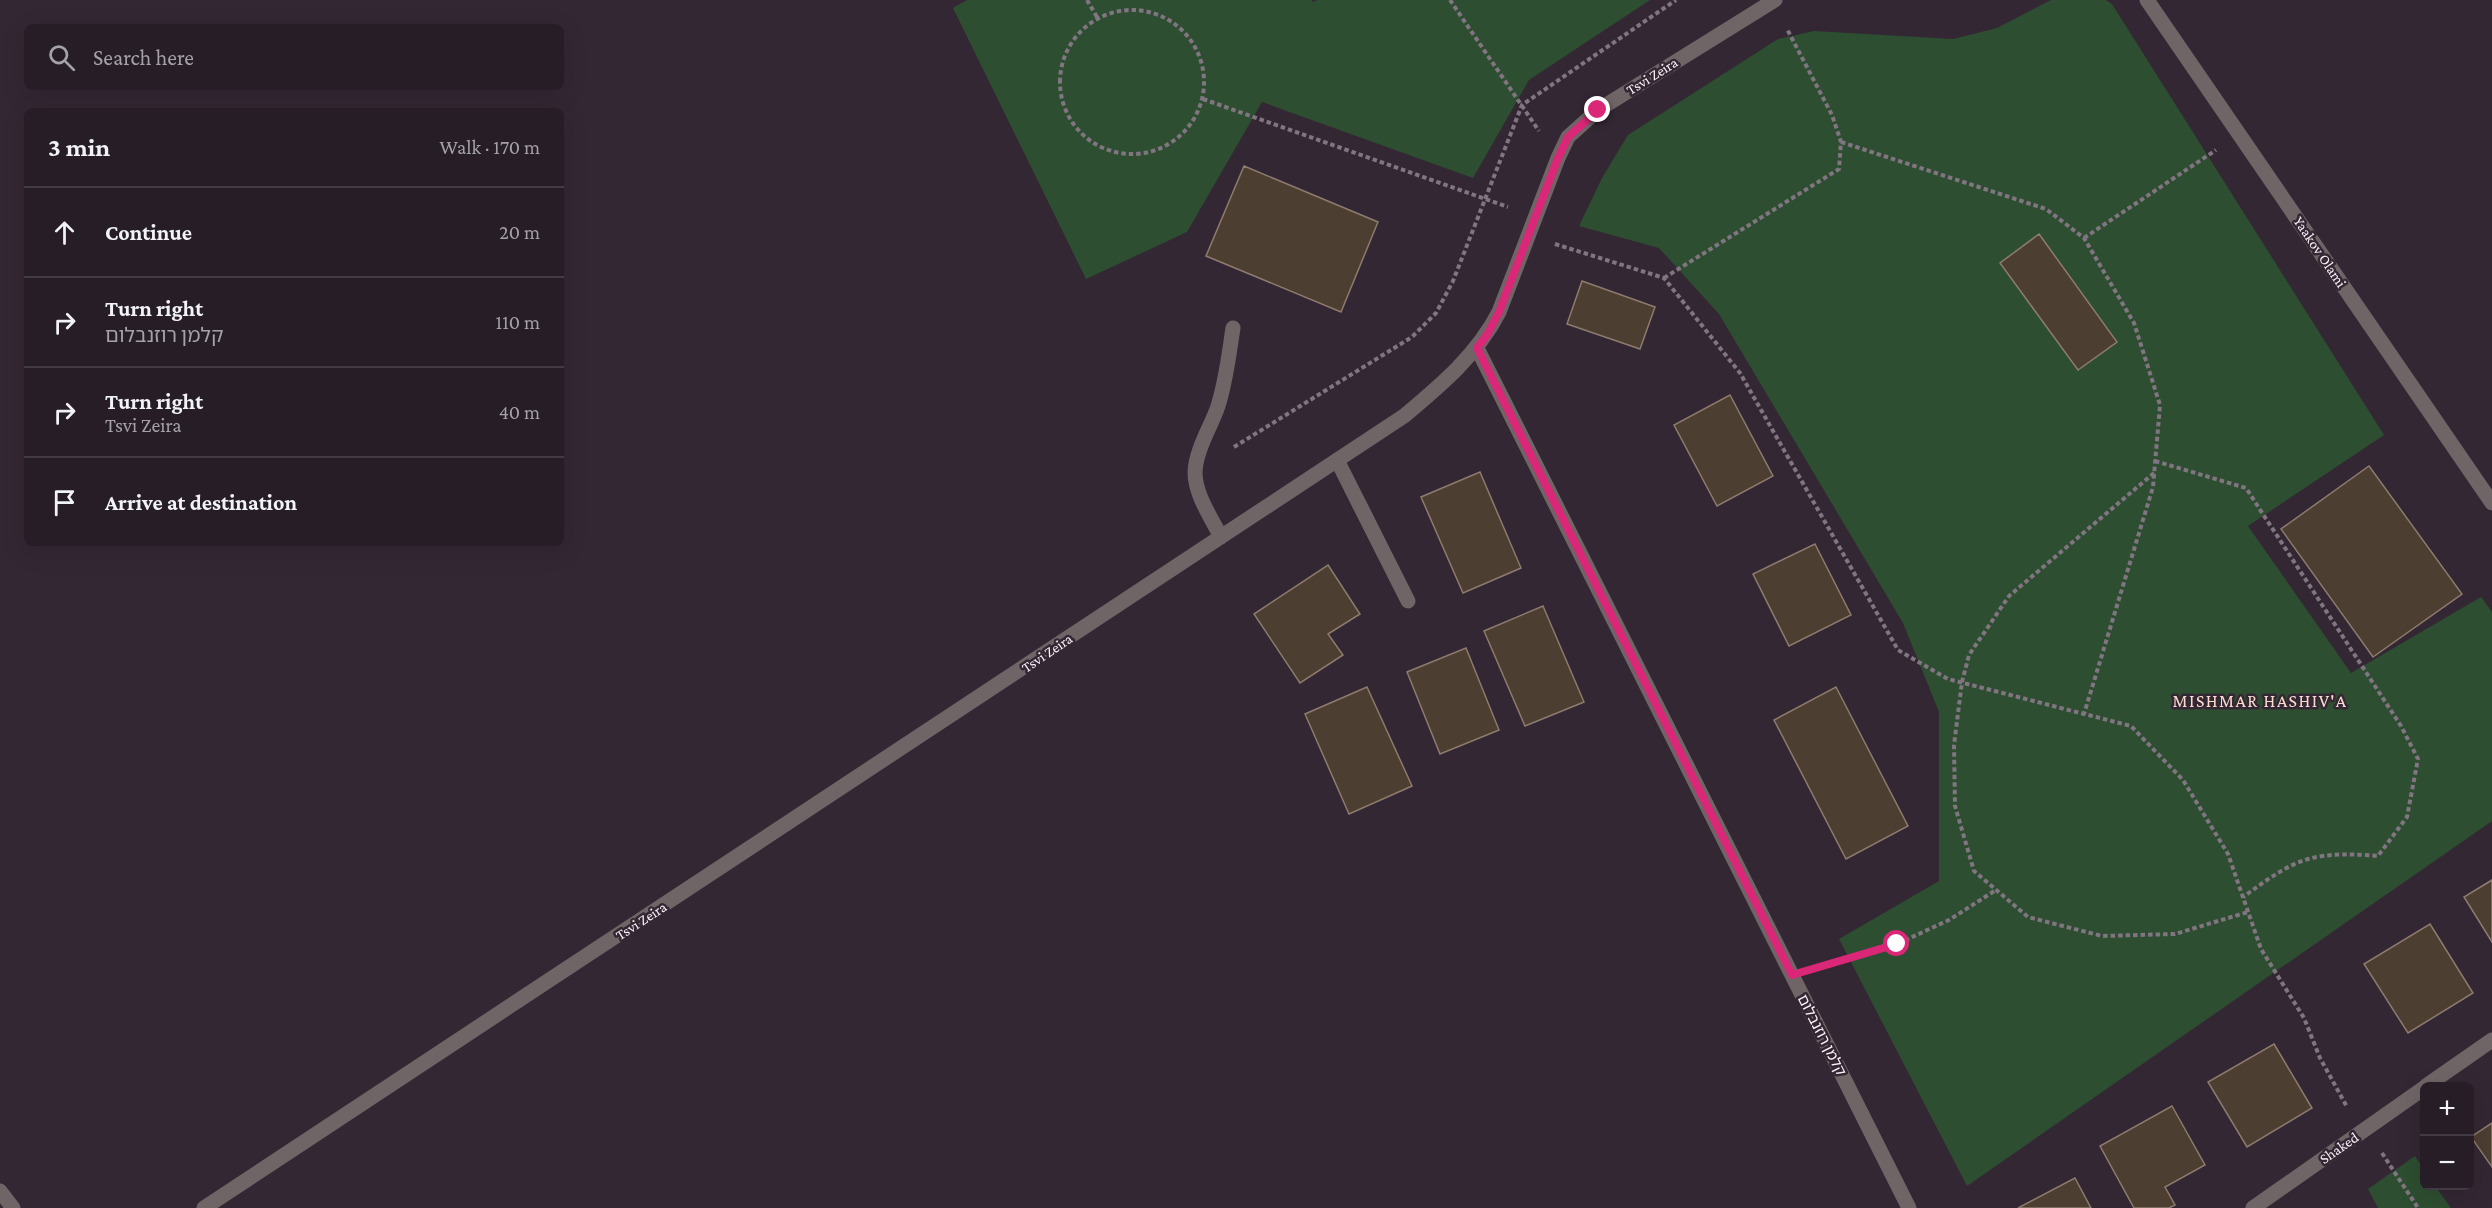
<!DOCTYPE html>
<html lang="en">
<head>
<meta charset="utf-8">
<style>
	body { margin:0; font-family:"Crimson Pro","Noto Sans Hebrew",serif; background:#2f262f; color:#f1f3f6 }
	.controls { position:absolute; right:18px; bottom:18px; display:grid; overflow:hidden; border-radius:9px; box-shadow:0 6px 24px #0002 }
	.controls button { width:54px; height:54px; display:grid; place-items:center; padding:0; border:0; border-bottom:2px solid #433b44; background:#271d27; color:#f1f3f6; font:30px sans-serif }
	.stop { position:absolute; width:18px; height:18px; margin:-14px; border:4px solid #db2777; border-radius:50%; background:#fff }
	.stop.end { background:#db2777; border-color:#fff; box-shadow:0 2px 6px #0008 }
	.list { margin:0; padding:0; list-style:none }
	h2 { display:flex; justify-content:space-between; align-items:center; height:78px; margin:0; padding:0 24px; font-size:26px }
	h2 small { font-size:20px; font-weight:400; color:#a4a2a7 }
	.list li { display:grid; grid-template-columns:39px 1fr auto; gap:18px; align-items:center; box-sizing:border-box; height:90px; padding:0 24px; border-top:2px solid #433b44 }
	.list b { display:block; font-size:22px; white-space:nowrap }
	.list p { margin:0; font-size:20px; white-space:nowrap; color:#a4a2a7 }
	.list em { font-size:20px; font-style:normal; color:#a4a2a7 }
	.icon { flex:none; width:33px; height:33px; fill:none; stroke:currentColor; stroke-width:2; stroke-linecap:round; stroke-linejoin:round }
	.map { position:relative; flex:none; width:2492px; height:1208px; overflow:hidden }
	.search { position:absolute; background:#271d27; box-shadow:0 6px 24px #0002; left:24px; top:24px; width:540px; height:66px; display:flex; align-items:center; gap:15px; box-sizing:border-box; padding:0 21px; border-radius:9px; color:#a4a2a7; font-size:22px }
	.panel { position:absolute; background:#271d27; box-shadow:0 6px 24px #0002; left:24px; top:108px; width:540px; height:438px; border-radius:9px }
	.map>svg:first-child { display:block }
	.green { fill:#2d4e31 }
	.building { fill:#4d3e32; stroke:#8d7b6e; stroke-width:1.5 }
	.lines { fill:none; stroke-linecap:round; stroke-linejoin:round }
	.path { stroke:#807580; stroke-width:4; stroke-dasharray:4.5 3; stroke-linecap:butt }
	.minor { stroke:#6f6566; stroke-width:15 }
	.route { stroke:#db2777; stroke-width:8 }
	.labels { text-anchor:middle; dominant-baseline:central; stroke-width:5; stroke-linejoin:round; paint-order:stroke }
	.street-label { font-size:15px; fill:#f9f0f8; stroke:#342734 }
	.quarter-label { font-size:18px; letter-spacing:1.5px; fill:#fbdbcd; stroke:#342734 }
</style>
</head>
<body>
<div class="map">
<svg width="2492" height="1208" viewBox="0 0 2492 1208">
	<rect width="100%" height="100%" fill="#342734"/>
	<!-- green -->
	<path class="green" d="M967 0H1311L1313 2 1317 0H1650L1529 80 1473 178 1262 102 1187 232 1086 279 953 8Z
		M2051 0H2106L2112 4 2384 435 2248 526 2351 673 2481 597 2492 612V821L1967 1186 1839 939 1939 881V712L1903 623 1719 314 1659 248 1579 226 1602 178 1628 135 1778 39 1814 31 1953 39 1997 28Z
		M2415 1156 2424 1170V1186H2435L2451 1208H2378L2368 1189Z"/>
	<!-- building -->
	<path class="building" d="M1244 166 1378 222 1341 312 1206 256Z
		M2039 234 2117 342 2078 370 2000 263Z
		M1582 281 1655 307 1640 349 1567 324Z
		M1730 395 1773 476 1717 506 1674 425Z
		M2369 466 2462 594 2373 657 2281 529Z
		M1480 472 1521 568 1463 593 1421 497Z
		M1815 544 1851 615 1789 646 1753 574Z
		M1328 565 1360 614 1328 634 1343 655 1300 683 1254 614Z
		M1543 606 1584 702 1525 726 1484 631Z
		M1466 648 1499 730 1440 754 1407 672Z
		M1367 687 1412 786 1349 814 1305 714Z
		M1836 687 1908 826 1846 859 1774 720Z
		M2492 880V942L2464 897Z
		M2430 924 2473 993 2408 1033 2364 964Z
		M2274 1044 2312 1108 2247 1147 2208 1082Z
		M2172 1106 2205 1165 2165 1187 2175 1205 2169 1208H2134L2100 1146Z
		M2492 1123V1167L2471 1137Z
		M2075 1178 2091 1208H2018Z"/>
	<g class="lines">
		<!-- path -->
		<path class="path" d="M1087 0 1097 17
			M1450 0 1539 131
			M1060 82a72 72 0 1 1 144 0a72 72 0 1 1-144 0Z
			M1203 99 1508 207
			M1841 142 2046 209 2084 238 2134 323 2160 405 2153 487 2084 714
			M2084 238 2216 150
			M1555 244 1664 278 1740 373 1898 650 1948 679 2131 726 2183 780 2228 854 2261 949 2304 1018 2320 1058 2347 1107
			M1664 278 1839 169 1841 142 1832 115 1787 29
			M1234 447 1412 337 1436 313 1453 281 1522 105 1676 0
			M2155 461 2246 488 2401 726 2418 759 2407 817 2378 856C2356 854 2329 853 2308 859 2284 866 2263 883 2243 897
			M2154 473 2009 596 1969 655 1962 682 1954 745 1955 806 1974 871 2028 917 2102 936 2175 934 2248 912
			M1819 967 1897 944 1949 920 1996 890
			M2382 1153 2418 1208"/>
		<!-- minor -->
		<path class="minor" d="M2147 0 2492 503
			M1477 348 1909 1208
			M1337 460 1408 601
			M1221 537C1211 517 1195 495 1195 472 1196 449 1211 427 1218 406 1226 381 1229 354 1233 328
			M2426 1086 2492 1040
			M0 1191 13 1208
			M204 1208 1404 416C1441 385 1477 355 1499 312L1558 158 1568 137 1598 110 1775 0
			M2253 1208 2424 1088"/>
	</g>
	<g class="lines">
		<!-- route -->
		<path class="route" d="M1598 110 1568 137 1558 158 1499 312 1487 335 1477 348 1792 975 1897 944"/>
	</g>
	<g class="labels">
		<!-- street labels -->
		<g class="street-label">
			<text transform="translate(1652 76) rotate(-32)">Tsvi Zeira</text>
			<text transform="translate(2320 252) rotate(56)">Yaakov Olami</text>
			<text transform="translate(1047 653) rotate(-34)">Tsvi Zeira</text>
			<text transform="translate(641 921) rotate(-33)">Tsvi Zeira</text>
			<text transform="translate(1822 1035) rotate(63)">קלמן רוזנבלום</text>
			<text transform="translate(2339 1148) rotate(-35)">Shaked</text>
		</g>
		<!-- quarter labels -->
		<g class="quarter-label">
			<text x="2260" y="701">MISHMAR HASHIV'A</text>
		</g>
	</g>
</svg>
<div class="controls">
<button>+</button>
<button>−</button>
</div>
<div class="stop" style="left:1897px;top:944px"></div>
<div class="stop end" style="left:1598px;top:110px"></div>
<div class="search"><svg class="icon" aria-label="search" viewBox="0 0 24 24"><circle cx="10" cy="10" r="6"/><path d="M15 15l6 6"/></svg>Search here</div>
<section class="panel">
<h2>3 min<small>Walk · 170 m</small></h2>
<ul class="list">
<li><svg class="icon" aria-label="ahead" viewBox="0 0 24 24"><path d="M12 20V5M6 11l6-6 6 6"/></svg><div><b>Continue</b></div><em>20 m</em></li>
<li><svg class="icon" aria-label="right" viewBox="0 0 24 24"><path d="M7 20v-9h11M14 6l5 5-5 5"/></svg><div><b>Turn right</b><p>קלמן רוזנבלום</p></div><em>110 m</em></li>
<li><svg class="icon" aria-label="right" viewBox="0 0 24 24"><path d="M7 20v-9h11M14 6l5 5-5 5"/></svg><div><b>Turn right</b><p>Tsvi Zeira</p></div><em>40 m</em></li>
<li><svg class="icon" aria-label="arrive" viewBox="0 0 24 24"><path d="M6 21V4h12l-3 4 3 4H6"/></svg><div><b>Arrive at destination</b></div></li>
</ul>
</section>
</div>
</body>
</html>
